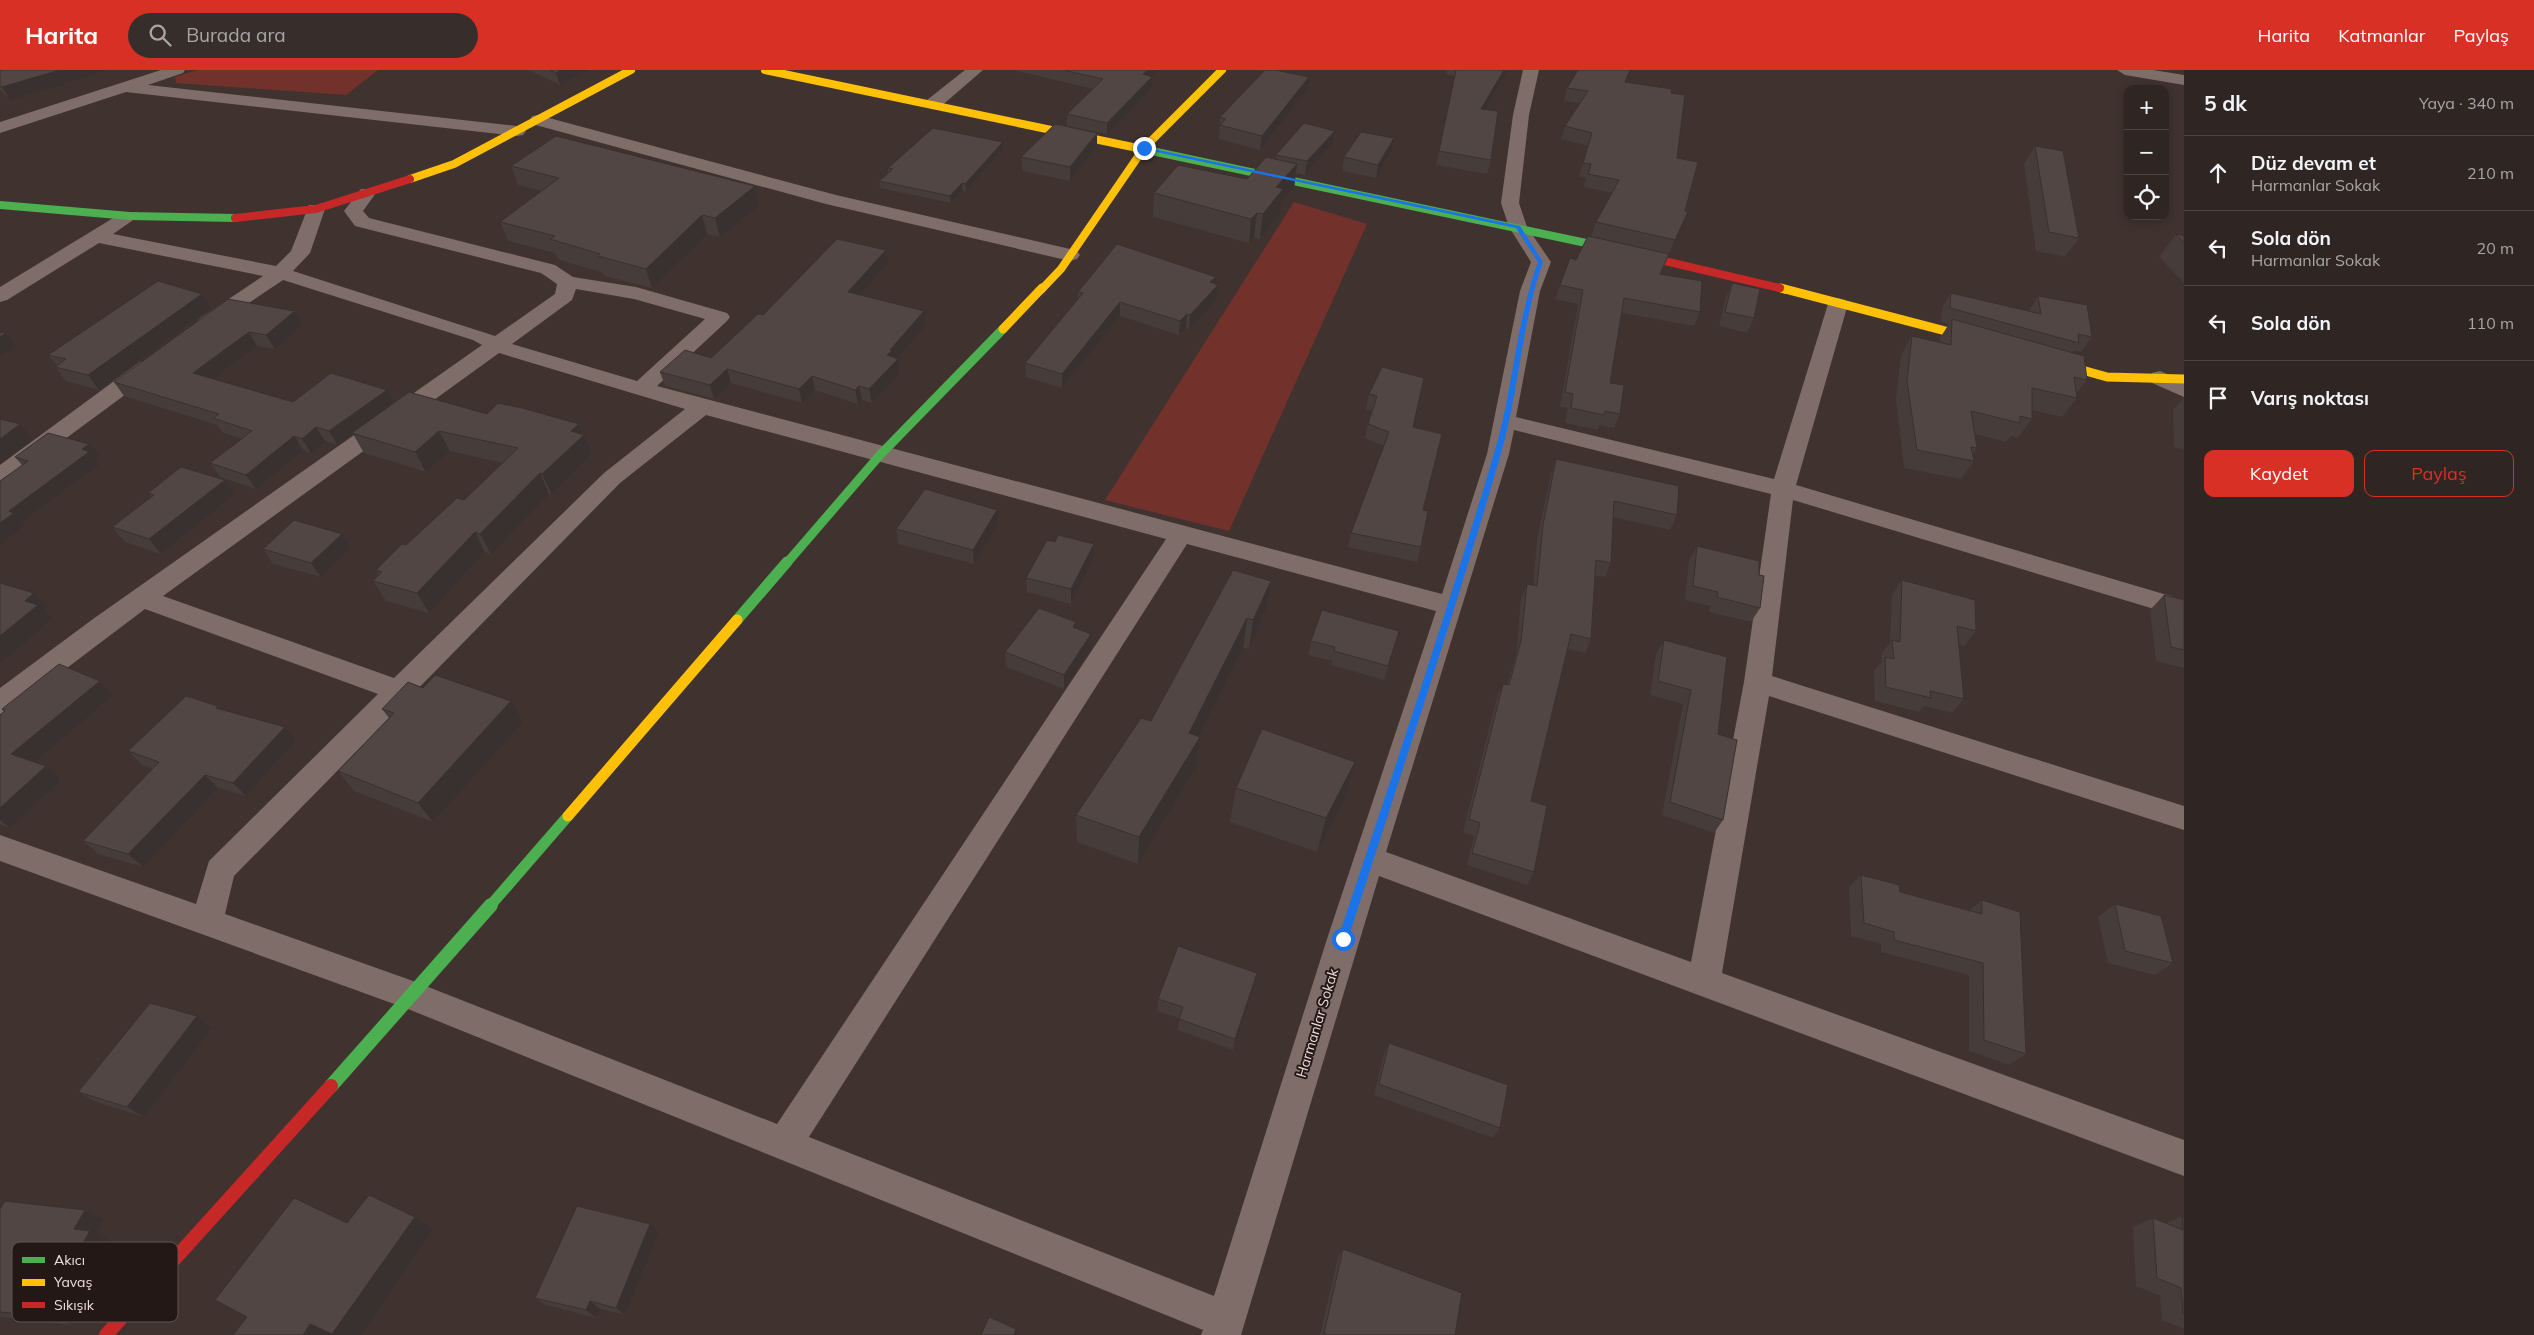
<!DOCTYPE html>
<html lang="tr">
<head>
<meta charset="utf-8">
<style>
	body { margin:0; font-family:Mulish,sans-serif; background:#372e2b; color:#f1f3f6 }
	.controls { position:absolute; right:15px; top:15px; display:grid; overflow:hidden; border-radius:10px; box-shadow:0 2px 12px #0003 }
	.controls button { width:45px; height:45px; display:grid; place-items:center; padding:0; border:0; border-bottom:1px solid #4a4341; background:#2f2623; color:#f1f3f6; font:25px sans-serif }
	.stop { position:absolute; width:15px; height:15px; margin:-11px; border:4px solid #1a73e8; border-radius:50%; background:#fff }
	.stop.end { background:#1a73e8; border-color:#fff; box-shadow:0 1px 5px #0008 }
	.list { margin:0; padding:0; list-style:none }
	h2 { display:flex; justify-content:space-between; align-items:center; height:65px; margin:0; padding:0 20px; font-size:21px }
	h2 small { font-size:16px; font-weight:400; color:#a7a5a6 }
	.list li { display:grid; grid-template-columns:32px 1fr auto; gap:15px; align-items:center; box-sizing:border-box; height:75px; padding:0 20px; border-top:1px solid #4a4341 }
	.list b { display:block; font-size:19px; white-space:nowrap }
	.list p { margin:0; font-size:16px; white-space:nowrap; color:#a7a5a6 }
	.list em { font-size:16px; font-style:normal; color:#a7a5a6 }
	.actions { display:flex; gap:10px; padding:15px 20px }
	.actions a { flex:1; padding:11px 0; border:1px solid #d93025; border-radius:10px; text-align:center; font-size:18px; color:#d93025 }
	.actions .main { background:#d93025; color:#fff }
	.icon { flex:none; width:28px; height:28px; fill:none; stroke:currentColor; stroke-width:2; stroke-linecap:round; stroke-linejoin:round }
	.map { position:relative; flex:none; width:2184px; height:1265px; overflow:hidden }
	header { display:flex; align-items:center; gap:30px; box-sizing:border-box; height:70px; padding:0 25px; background:#d93025; color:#fff }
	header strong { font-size:24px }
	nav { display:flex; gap:28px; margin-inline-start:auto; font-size:18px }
	.search { width:350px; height:45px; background:#372e2b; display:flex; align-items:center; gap:12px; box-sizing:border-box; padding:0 18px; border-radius:28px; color:#a7a5a6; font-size:19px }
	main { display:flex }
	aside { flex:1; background:#2f2623 }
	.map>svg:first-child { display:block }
	.green { fill:#72322b }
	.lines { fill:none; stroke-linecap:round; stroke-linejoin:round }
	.street { fill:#7f6d6a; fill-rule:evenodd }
	.fast-far3 { stroke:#4caf50; stroke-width:8 }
	.fast-far2 { stroke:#4caf50; stroke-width:9 }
	.fast-far1 { stroke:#4caf50; stroke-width:11 }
	.fast { stroke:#4caf50; stroke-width:14 }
	.slow-far2 { stroke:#ffc107; stroke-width:8 }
	.slow-far1 { stroke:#ffc107; stroke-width:9 }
	.slow { stroke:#ffc107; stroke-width:11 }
	.jam-far1 { stroke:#c62828; stroke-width:8 }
	.jam { stroke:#c62828; stroke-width:14 }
	.wall { fill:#463c3a }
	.shaded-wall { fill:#393130 }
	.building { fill:#514644; stroke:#393130 }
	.route { fill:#1a73e8 }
	.labels { text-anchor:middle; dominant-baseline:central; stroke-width:4; stroke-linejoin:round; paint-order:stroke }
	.street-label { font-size:14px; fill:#efdedc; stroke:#241817 }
	.key { fill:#241817; stroke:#615352; stroke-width:1 }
	.key-label { font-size:14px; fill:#efdedc }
</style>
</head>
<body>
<header>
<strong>Harita</strong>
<div class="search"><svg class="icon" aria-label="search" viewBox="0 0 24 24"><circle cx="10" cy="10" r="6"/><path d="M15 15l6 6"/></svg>Burada ara</div>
<nav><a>Harita</a><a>Katmanlar</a><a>Paylaş</a></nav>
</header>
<main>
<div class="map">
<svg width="2184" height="1265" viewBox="0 0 2184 1265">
	<rect width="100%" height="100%" fill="#3f322f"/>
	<!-- green -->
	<path class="green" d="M197 0H378L346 25 176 13 175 7Z
		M1294 132 1367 154 1229 461 1105 430Z"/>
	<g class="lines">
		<!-- street -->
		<path class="street" d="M161 0H185L183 3 148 15 517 56 523 57 526 61 523 65 517 66 126 22 0 63V52Z
			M965 0H983L939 38H927L925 34 927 30Z
			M1523 0H1539L1529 45 1519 133 1527 157 1551 192 1540 221 1516 347 1774 409 1828 234 1831 230 1838 228 1845 230 1848 234 1796 415 2184 530V548L1793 430 1772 606 2184 736V760L1769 626 1722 903 2184 1070V1106L1379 806 1241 1265H1201L1203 1260 408 939 0 791V765L196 834 209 791 378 624 145 539 10 641 0 644V618L93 549 482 275 473 270 283 210 213 257 206 259 199 257 196 253 199 249 263 206 99 173 7 230 0 232V217L123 142H137L139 146 113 164 276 196 291 181 309 135H323L325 139 310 183 293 201 495 266 555 224 557 214 541 203 355 156 344 141 361 119H373L376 123 363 141 369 148 555 195 573 207 636 217 727 243 730 247 727 251 657 316 1442 524 1487 384 1520 221 1531 192 1509 157 1501 133 1513 45ZM576 219 634 229 705 249 637 311 512 274 572 230ZM499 283 685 339 604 403 394 608 163 526ZM706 345 1166 469 777 1054 413 911 225 844 234 806 620 413ZM1514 360 1771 424 1744 612 1691 892 1386 782 1509 384ZM1187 474 1436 541 1327 869 1214 1226 809 1067Z
			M2117 0H2153L2184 5V15L2125 5Z
			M538 45 836 125 1070 179 1077 181 1080 185 1077 189 1070 191 826 134 532 54 530 50 532 46Z
			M148 291 156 292 159 297 156 302 8 411 0 414V395L140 292Z
			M2160 301 2184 311V327L2152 313 2149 308 2152 303Z"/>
		<!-- fast-far3 -->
		<path class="fast-far3" d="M1147 80 1605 177
			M0 135 130 146 235 148"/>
		<!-- fast-far2 -->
		<path class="fast-far2" d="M786 494 880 385 1003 259"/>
		<!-- fast-far1 -->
		<path class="fast-far1" d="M737 550 787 492
			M490 836 568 746"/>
		<!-- fast -->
		<path class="fast" d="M331 1016 491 835"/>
		<!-- slow-far2 -->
		<path class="slow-far2" d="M765 0 1147 80
			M410 109 454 94 631 0
			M1780 218 1786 220
			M1041 220 1061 199 1144 78 1222 0"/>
		<!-- slow-far1 -->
		<path class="slow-far1" d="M1781 218 1980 270
			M1003 259 1042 218
			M2050 291 2107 307 2184 309"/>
		<!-- slow -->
		<path class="slow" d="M568 746 737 550"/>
		<!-- jam-far1 -->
		<path class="jam-far1" d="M235 148 316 139 410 109
			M1605 177 1780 218"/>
		<!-- jam -->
		<path class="jam" d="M106 1265 331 1016"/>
	</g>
	<!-- wall -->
	<path class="wall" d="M0 0 10 30 0 20Z
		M528 0H590L560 15Z
		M1013 0H1158L1152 7V18L1107 64 1067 56V44L1093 19Z
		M1447 0H1507L1506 4 1486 39 1491 90 1487 104 1436 95 1455 6 1446 4Z
		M1578 0H1632L1627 12 1671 23 1677 88 1685 141 1688 142 1669 184 1591 166 1596 152 1612 123 1584 117 1586 108 1579 106 1588 76 1561 69 1565 56 1580 33 1564 31 1567 18Z
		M1309 7 1307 20 1260 80 1219 69 1220 47Z
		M1332 74 1305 105 1296 103 1294 118 1281 132 1280 143 1260 169 1254 167 1249 173 1153 147 1154 123 1247 109 1276 89V85Z
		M1097 76 1070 111 1022 101 1021 87Z
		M2035 76 2079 168 2065 187 2036 181 2024 94Z
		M1003 79 966 121H963L951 133 880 118 879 111 888 103V98Z
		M1391 82 1376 108 1342 101 1344 87Z
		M511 96 755 116 760 135 720 167 707 164 652 218 604 206 603 203 557 189 555 183 508 171 500 152 542 121 518 115Z
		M2176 164 2184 166V213L2159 187Z
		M888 193 860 225 926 255 897 288 898 289 900 303 872 333 862 330 858 334 815 320 802 333 731 313 714 329 665 316 660 302 711 288 763 245Z
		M1660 204 1700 242 1694 256 1622 243 1610 313 1620 344 1614 358 1600 355 1598 360 1565 353 1568 338 1560 337 1578 234 1555 229 1560 215Z
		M1216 207 1215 214 1217 229 1189 259 1186 258 1179 265 1120 246 1062 318 1026 307 1025 293 1078 230V222Z
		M1732 213 1754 248 1747 263 1719 256 1726 227Z
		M1951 223 2029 241 2038 226 2092 267 2081 282 2074 280 2071 283 2087 310 2076 324 2077 328 2062 347 2032 340V349L2018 368 2011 366 2006 372 1975 364 1977 378 1973 384 1974 391 1961 409 1904 398 1896 330 1901 285 1912 266 1940 273V268L1949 254 1941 252 1942 238Z
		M202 224 211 238 99 320 66 311 55 297 57 296 48 285Z
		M228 229 303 255 275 279 257 276 214 309 293 332 394 333 579 354 592 385 552 425 549 424 491 484 485 482 429 543 386 531 373 511 379 505 376 500 464 430 503 393 450 381 426 402 364 383 353 364 337 375 325 371 311 383 303 380 256 419 220 407 210 393 242 369 222 362 217 355 124 326 114 312Z
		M1382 297 1413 357 1423 440 1421 477 1417 492 1348 477 1351 463 1384 376 1365 368 1368 354 1373 341 1366 339 1369 324Z
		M2184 327V380L2174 377 2173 340Z
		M100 386 96 389 100 394 22 452 26 456 0 474 22 395 15 387Z
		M1556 389 1677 445 1670 460 1613 447 1611 493 1605 507 1595 506 1591 569 1585 583 1568 579 1531 731 1534 802 1527 815 1467 795 1474 766 1463 762 1497 627 1503 614 1507 615 1516 585 1521 529 1527 514 1533 516 1537 469 1551 404Z
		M225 410 235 424 161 484 125 472 112 457 151 427 148 423Z
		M998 455 974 494 898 474 896 459Z
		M1055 472 1094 488 1071 534 1027 522 1026 508Z
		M1697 476 1759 505 1760 538 1751 552 1709 542 1710 536 1685 530 1689 490Z
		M351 478 321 507 273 494 263 479Z
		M1902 510 1976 561 1964 576 1959 574 1964 629 1952 643 1924 636 1919 642 1875 631 1874 601 1882 591 1881 584 1890 573 1892 525Z
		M1271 511 1266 540 1249 579 1243 578 1199 666 1200 667 1197 695 1138 794 1077 772 1076 745Z
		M2164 525 2184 530V598L2156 591 2150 540Z
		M1076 558 1091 564V578L1064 619 1006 597 1005 582Z
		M1399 561 1384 610 1331 595 1332 591 1308 585 1311 571Z
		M1664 570 1718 664 1723 750 1714 763 1662 745 1683 634 1650 625 1656 584Z
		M114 625 34 692 61 710 10 758 0 754V645L4 642 2 639Z
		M511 631 523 652 433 752 354 721 338 701 389 648 382 639Z
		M220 639 285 657 296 670 246 726 218 718 143 797 98 784 83 771 153 699 142 695 128 681Z
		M1355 692 1346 727 1317 782 1230 752 1236 718Z
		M1861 805 1900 822 1970 840 1982 830 2026 984 2009 995 1969 981V905L1881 882V874L1851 866 1849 817Z
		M2115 834 2173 893 2155 905 2108 893 2098 847Z
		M1257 903 1254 915 1233 980 1178 960 1179 948 1157 941 1158 929Z
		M197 946 212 958 144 1047 96 1032 78 1022Z
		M1389 973 1500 1058 1493 1068 1374 1025 1384 984Z
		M0 1139 85 1140 104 1149 96 1163 109 1169 87 1208 97 1212 73 1255 0 1247Z
		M2182 1146 2184 1147V1259L2162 1250 2160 1226 2136 1216 2133 1157 2153 1148 2166 1153Z
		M650 1154 659 1162 625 1245 600 1239 596 1248 546 1235 535 1228Z
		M1343 1179 1455 1265H1320L1338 1187Z"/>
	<!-- shaded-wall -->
	<path class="shaded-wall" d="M60 0H107L10 30 2 17Z
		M561 0H590L560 15 556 3Z
		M1148 0H1158L1149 10 1152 7V18L1107 64V53L1143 4Z
		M1504 0H1507L1506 4 1478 52 1481 39Z
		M1630 0H1632L1621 25 1625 12Z
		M1309 7 1307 20 1260 80 1262 66Z
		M1335 61 1332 74 1305 105 1307 91Z
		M1097 63V76L1070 111V97Z
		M1394 68 1391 82 1376 108 1378 95Z
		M1003 72V79L966 121 965 114Z
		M1297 94 1294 118 1281 132 1280 143 1260 169 1263 144 1276 117Z
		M962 113 963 121 951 133 950 126Z
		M755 116 760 135 720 167 715 148Z
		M1688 142 1683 156 1669 184 1675 170Z
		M1257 143 1254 167 1249 173 1251 149Z
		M702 145 707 164 652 218 646 199Z
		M886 180 888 193 850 236 848 222Z
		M1216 207 1215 218 1218 215 1217 229 1189 259 1190 245 1210 212Z
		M202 224 211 238 99 320 88 305Z
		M1120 232V246L1062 318V304Z
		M295 241 303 255 275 279 266 265Z
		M924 241 926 255 893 293 898 289 900 303 872 333 869 319 890 280Z
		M1187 244 1186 258 1179 265 1180 251Z
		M249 262 257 276 203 317 193 303Z
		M6 263 16 276 0 286V267Z
		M727 299 731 313 714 329 710 315Z
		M812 306 815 320 802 333 799 319Z
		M859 316 862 330 858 334 855 320Z
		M387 320 394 334 352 363 353 364 337 375 329 361Z
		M20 354 33 369 0 393V369Z
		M579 354 583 366 584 365 592 385 552 425 542 404 571 361Z
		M316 357 325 371 311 383 302 369Z
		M439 361 450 381 426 402 415 382Z
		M294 366 303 380 256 419 246 405Z
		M89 374 100 386 96 389 100 394 22 452 26 456 0 474V453L9 441 82 379Z
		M540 403 549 424 491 484 480 464Z
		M225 410 235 424 161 484 149 469Z
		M997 440 998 455 974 494 973 480Z
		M475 462 485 482 429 543 417 523Z
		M342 464 351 478 321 507 311 493Z
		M1094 474V488L1071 534V519Z
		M1271 511 1266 540 1249 579 1253 550Z
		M34 523 48 537 44 540 52 549 0 593V566L25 531Z
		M1247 548 1243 578 1190 684 1200 667 1197 695 1138 794 1139 767 1189 663Z
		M1091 564V578L1064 619V605Z
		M100 611 114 625 27 698 11 684Z
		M511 631 523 652 433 752 418 733Z
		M285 657 296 670 246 726 233 713Z
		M1355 692 1346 727 1317 782 1326 748Z
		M46 696 61 710 10 758 0 750V738Z
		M205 705 218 718 143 797 128 784Z
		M1257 903 1254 915 1233 980 1235 969Z
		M197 946 212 958 144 1047 127 1037Z
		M85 1140 104 1149 96 1163 109 1169 87 1208 97 1212 73 1255 53 1247 65 1202 74 1159Z
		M415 1147 433 1159 361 1265H303L310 1254Z
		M650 1154 659 1162 625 1245 616 1238Z
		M590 1231 600 1239 596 1248 586 1240Z
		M1016 1259 1018 1265H1014Z"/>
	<!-- building -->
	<path class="building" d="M0 0H60L2 17 0 16Z
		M550 0H561L556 3Z
		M1063 0H1148L1143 4 1152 7 1107 53 1067 44 1103 9Z
		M1265 0H1276L1309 7 1262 66 1220 55 1226 49 1220 47Z
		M1456 0H1504L1481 39 1498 41 1491 90 1439 81Z
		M1578 0H1630L1625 12 1672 19 1671 23 1685 25 1677 88 1698 92 1685 141 1688 142 1675 170 1596 152 1619 110 1588 104 1591 94 1583 93 1592 63 1565 56 1588 21 1567 18Z
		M1304 53 1335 61 1307 91 1276 85Z
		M1055 54 1097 63 1070 97 1021 87Z
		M933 58 1003 72 965 114 962 113 950 126 879 111 893 99 888 98Z
		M1361 62 1394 68 1378 95 1344 87Z
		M556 66 755 116 715 148 702 145 646 199 598 186 600 184 550 169 555 166 500 152 559 108 511 96Z
		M2035 76 2063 81 2079 168 2049 162Z
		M1266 87 1297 94 1276 117 1283 119 1263 144 1257 143 1251 149 1154 123 1178 95 1247 109Z
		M2176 164 2184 166V173Z
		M1588 166 1669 184 1660 204 1702 211 1700 242 1624 228 1610 313 1624 315 1620 344 1605 341 1604 345 1571 338 1573 324 1565 322 1583 220 1560 215 1570 188 1576 190Z
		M837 169 886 180 848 222 924 241 890 280 892 281 887 285 898 289 869 319 859 316 855 320 812 306 799 319 727 299 710 315 660 302 685 280 711 288 758 244 763 245Z
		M1117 174 1216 207 1210 212 1218 215 1190 245 1187 244 1180 251 1120 232 1062 304 1025 293 1083 223 1078 222Z
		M158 211 202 224 88 305 55 297 66 289 48 285Z
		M1732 213 1760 219 1754 248 1725 242Z
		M1951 223 2041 244 2038 226 2087 235 2092 267 2078 264 2079 273 1950 238Z
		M228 229 295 241 266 265 249 262 193 303 293 332 331 303 387 320 329 361 316 357 302 369 294 366 246 405 210 393 252 361 213 348 219 344 114 312Z
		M1952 249 2084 286 2087 310 2074 307 2077 328 2032 318V349L2020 346V353L1971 341 1977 378 1971 377 1974 391 1917 380 1907 311 1912 266 1951 275Z
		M0 262 6 263 0 267Z
		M1382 297 1424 308 1413 357 1442 364 1423 440 1428 441 1421 477 1351 463 1389 362 1368 354 1377 326 1369 324Z
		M409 322 487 344 498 333 522 338 579 354 571 361 584 365 542 404 540 403 480 464 475 462 417 523 373 511 382 502 376 500 402 474 406 475 457 428 464 430 518 378 439 361 415 382 352 363Z
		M0 349 20 354 0 369Z
		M48 363 89 374 82 379 89 382 9 441 14 443 0 453V411L28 391 15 387Z
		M1556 389 1679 416 1677 445 1614 431 1611 493 1596 490 1591 569 1571 564 1531 731 1547 736 1534 802 1472 783 1480 753 1469 749 1503 614 1509 615 1521 571 1527 514 1537 516 1543 455Z
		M181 397 225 410 149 469 112 457 154 425 148 423Z
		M925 419 997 440 973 480 896 459Z
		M294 450 342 464 311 493 263 479Z
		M1058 465 1094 474 1071 519 1026 508 1047 470 1055 472Z
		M1697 476 1759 491V505L1764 506 1760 538 1717 527 1718 522 1693 516Z
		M1233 500 1271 511 1253 550 1247 548 1189 663 1200 667 1139 767 1076 745 1141 648 1151 651Z
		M1902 510 1975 530 1976 561 1957 556 1964 629 1930 621 1931 628 1886 617 1885 587 1894 589 1892 570 1900 572Z
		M0 513 34 523 25 531 38 535 0 566Z
		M2164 525 2184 530V580L2171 577Z
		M1039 538 1076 552 1073 557 1091 564 1064 605 1005 582Z
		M1322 540 1399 561 1388 596 1334 581 1335 577 1311 571Z
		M1664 570 1727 587 1718 664 1737 670 1723 750 1670 732 1691 620 1658 611Z
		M59 594 100 611 11 684 46 696 0 738V645L5 641 2 639Z
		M435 605 511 631 418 733 338 701 394 643 382 639 408 612 423 618Z
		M186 626 218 636 216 638 285 657 233 713 205 705 128 784 83 771 159 692 128 681Z
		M1262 659 1355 692 1326 748 1236 718Z
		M1861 805 1899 815 1900 822 1982 844V830L2020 842 2026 984 1984 970 1983 893 1894 870V862L1864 853Z
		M2115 834 2161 846 2173 893 2125 881Z
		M1178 876 1257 903 1235 969 1179 949 1183 937 1158 929Z
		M150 933 197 946 127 1037 78 1022Z
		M1389 973 1508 1015 1500 1058 1379 1014Z
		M369 1125 415 1147 332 1264 310 1254 303 1265H233L247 1247 215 1230 294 1128 347 1153Z
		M5 1131 85 1140 74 1159 90 1161 65 1202 77 1204 53 1247 0 1242V1139Z
		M577 1136 650 1154 616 1238 590 1231 586 1240 535 1228Z
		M2182 1146 2184 1147V1243H2183L2181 1218 2157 1208 2153 1148 2183 1160Z
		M1343 1179 1462 1223 1455 1265H1328L1324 1263Z
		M989 1247 1016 1259 1014 1265H981Z"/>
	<!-- route -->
	<path class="route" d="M1144 77 1520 156 1543 192C1521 255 1519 323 1500 387 1453 549 1399 709 1348 869L1343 874 1338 869C1391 709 1445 549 1493 387 1513 323 1515 255 1538 192L1516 158 1142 79Z"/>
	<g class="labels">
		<!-- street labels -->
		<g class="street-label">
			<text transform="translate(1317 953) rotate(-73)">Harmanlar Sokak</text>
		</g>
	</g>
	<!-- legend -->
	<rect x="12" y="1172" width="166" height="80" rx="8" class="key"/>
	<rect x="22" y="1187" width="23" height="6" fill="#4caf50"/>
	<rect x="22" y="1209" width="23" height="7" fill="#ffc107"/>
	<rect x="22" y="1232" width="23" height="6" fill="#c62828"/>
	<g class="key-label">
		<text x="54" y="1195">Akıcı</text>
		<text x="54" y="1217">Yavaş</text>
		<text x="54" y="1240">Sıkışık</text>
	</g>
</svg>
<div class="controls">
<button>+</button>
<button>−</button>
<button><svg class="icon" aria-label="locate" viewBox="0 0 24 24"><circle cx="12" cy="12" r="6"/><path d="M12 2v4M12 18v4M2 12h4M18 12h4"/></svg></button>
</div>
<div class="stop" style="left:1343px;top:869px"></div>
<div class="stop end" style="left:1144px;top:78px"></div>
</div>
<aside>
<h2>5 dk<small>Yaya · 340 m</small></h2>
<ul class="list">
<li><svg class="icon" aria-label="ahead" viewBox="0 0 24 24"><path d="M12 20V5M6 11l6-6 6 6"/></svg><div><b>Düz devam et</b><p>Harmanlar Sokak</p></div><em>210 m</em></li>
<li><svg class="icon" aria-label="left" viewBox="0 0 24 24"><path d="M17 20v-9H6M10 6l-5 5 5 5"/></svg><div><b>Sola dön</b><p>Harmanlar Sokak</p></div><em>20 m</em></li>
<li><svg class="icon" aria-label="left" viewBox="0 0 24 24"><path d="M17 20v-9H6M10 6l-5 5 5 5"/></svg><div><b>Sola dön</b></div><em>110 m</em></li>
<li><svg class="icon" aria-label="arrive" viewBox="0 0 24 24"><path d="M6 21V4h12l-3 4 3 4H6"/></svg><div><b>Varış noktası</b></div></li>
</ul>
<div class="actions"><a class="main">Kaydet</a><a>Paylaş</a></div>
</aside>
</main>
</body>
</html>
